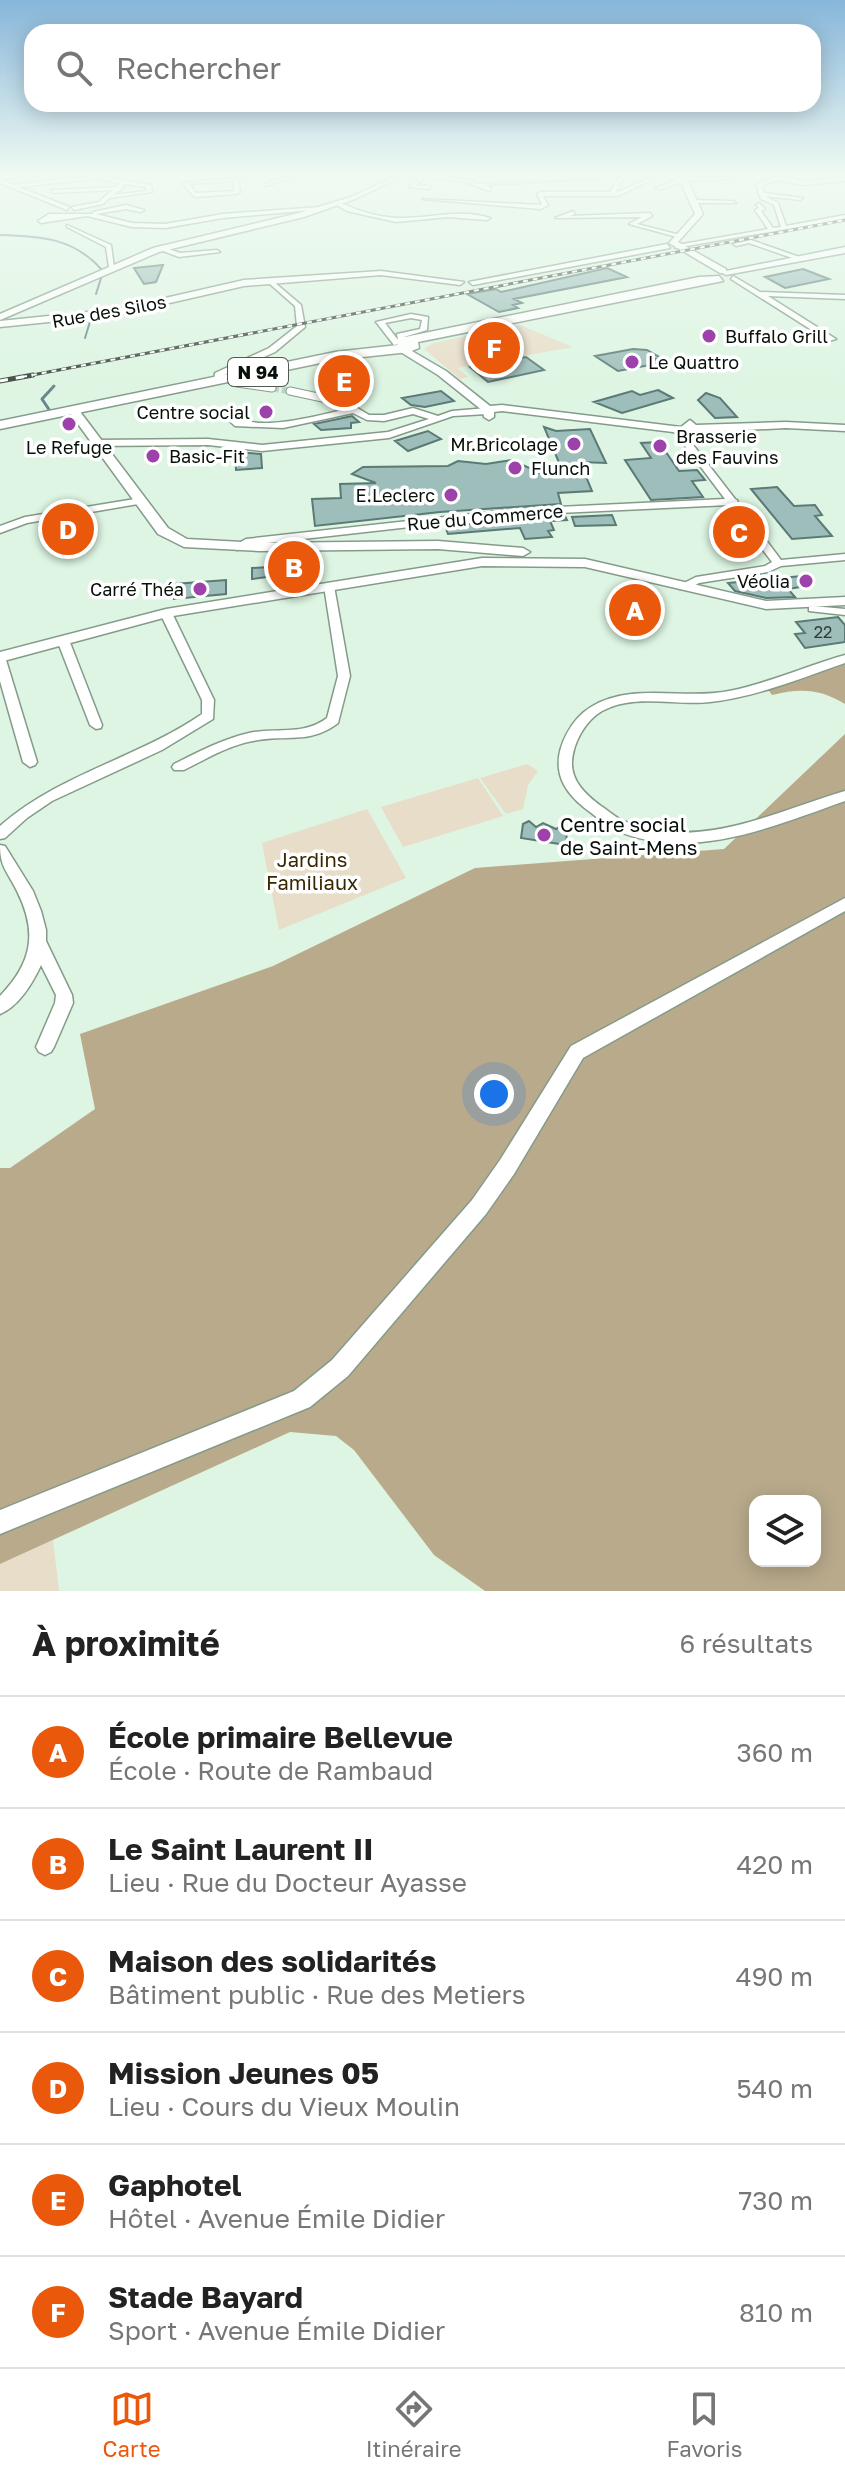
<!DOCTYPE html>
<html lang="fr">
<head>
<meta charset="utf-8">
<style>
	body { margin:0; font-family:"Golos Text",sans-serif; background:#f6f6f6; color:#222 }
	.controls { position:absolute; right:24px; bottom:24px; display:grid; overflow:hidden; border-radius:16px; box-shadow:0 4px 20px #0003 }
	.controls button { width:72px; height:72px; display:grid; place-items:center; padding:0; border:0; border-bottom:2px solid #e0e0e0; background:#fff; color:#222; font:40px sans-serif }
	.you { position:absolute; left:494px; top:1094px; width:28px; height:28px; margin:-20px; border:6px solid #fff; border-radius:50%; background:#1a73e8; box-shadow:0 0 0 12px #1a73e833 }
	.badge { display:grid; place-items:center; width:52px; height:52px; border-radius:50%; background:#ea580c; color:#fff; font-size:26px; font-weight:700 }
	.pin { position:absolute; translate:-50% -50%; border:4px solid #fff; box-shadow:0 2px 8px #0006 }
	.list { margin:0; padding:0; list-style:none }
	h2 { display:flex; justify-content:space-between; align-items:center; height:104px; margin:0; padding:0 32px; font-size:34px }
	h2 small { font-size:26px; font-weight:400; color:#767676 }
	.list li { display:grid; grid-template-columns:52px 1fr auto; gap:24px; align-items:center; box-sizing:border-box; height:112px; padding:0 32px; border-top:2px solid #e0e0e0 }
	.list b { display:block; font-size:30px; white-space:nowrap }
	.list p { margin:0; font-size:26px; white-space:nowrap; color:#767676 }
	.list em { font-size:26px; font-style:normal; color:#767676 }
	.icon { flex:none; width:44px; height:44px; fill:none; stroke:currentColor; stroke-width:2; stroke-linecap:round; stroke-linejoin:round }
	.map { position:relative; flex:none; width:845px; height:1591px; overflow:hidden }
	.search { position:absolute; background:#fff; box-shadow:0 4px 20px #0003; left:24px; right:24px; top:24px; height:88px; display:flex; align-items:center; gap:20px; box-sizing:border-box; padding:0 28px; border-radius:24px; color:#767676; font-size:30px }
	.sheet { height:776px; background:#fff }
	nav { display:flex; justify-content:space-around; align-items:center; box-sizing:border-box; height:112px; border-top:2px solid #e0e0e0; background:#fff; font-size:22px; color:#767676 }
	nav a { display:grid; justify-items:center; gap:4px }
	nav .on { color:#ea580c }
	.map>svg:first-child { display:block }
	.green { fill:#e8ddc8 }
	.forest { fill:#b9aa8c; fill-rule:evenodd }
	.lines { fill:none; stroke-linecap:round; stroke-linejoin:round }
	.stream-far1 { stroke:#69868e; stroke-width:2 }
	.stream { stroke:#69868e; stroke-width:3 }
	.building { fill:#9dbeba; stroke:#5b7a76; stroke-width:2 }
	.pedestrian-tunnel { stroke:#bdd3c2; stroke-width:7; stroke-dasharray:7 3; stroke-linecap:butt }
	.pedestrian-casing { stroke:#859b8a; stroke-width:9 }
	.minor-casing { stroke:#859b8a; stroke-width:3 }
	.tertiary-casing { stroke:#859b8a; stroke-width:3 }
	.secondary-casing { stroke:#859b8a; stroke-width:3 }
	.primary-casing { stroke:#859b8a; stroke-width:3 }
	.pedestrian { stroke:#fff; stroke-width:7 }
	.minor { fill:#fff; fill-rule:evenodd }
	.tertiary { fill:#fff; fill-rule:evenodd }
	.secondary { fill:#fff; fill-rule:evenodd }
	.primary { fill:#fff; fill-rule:evenodd }
	.rail-far1-casing { stroke:#3b473e; stroke-width:3 }
	.rail-casing { stroke:#3b473e; stroke-width:5 }
	.rail-far1 { stroke:#fff; stroke-width:2; stroke-dasharray:5; stroke-linecap:butt }
	.rail { stroke:#fff; stroke-width:3; stroke-dasharray:8; stroke-linecap:butt }
	.poi-dot { fill:#9d41ab; stroke:#fff; stroke-width:3 }
	.labels { text-anchor:middle; dominant-baseline:central; stroke-width:7; stroke-linejoin:round; paint-order:stroke }
	.number-label { font-size:16px; fill:#2d3c36 }
	.far-street-label { font-size:18px; fill:#08100a; stroke:#fff }
	.far-poi-label { font-size:18px; fill:#08100a; stroke:#fff; text-anchor:start }
	.shield { fill:#fff; stroke:#525854; stroke-width:2 }
	.shield-label { font-size:18px; font-weight:bold; fill:#08100a }
	.poi-label { font-size:20px; fill:#08100a; stroke:#fff; text-anchor:start }
	.park-label { font-size:20px; fill:#372600; stroke:#fff }
</style>
</head>
<body>
<div class="map">
<svg width="845" height="1591" viewBox="0 0 845 1591">
	<rect width="100%" height="100%" fill="#ddf5e2"/>
	<!-- green -->
	<path class="green" d="M520 325 573 347 458 368 468 377 460 379 424 349 433 343Z
		M527 764 538 771 528 785 523 809 506 814 480 778Z
		M478 778 503 816 403 847 381 807Z
		M367 809 406 878 279 930 262 843Z
		M53 1540 59 1591H0V1564Z"/>
	<!-- forest -->
	<path class="forest" d="M845 663V704C820 689 801 688 772 695L767 688Z
		M845 734V1591H485L434 1555 354 1450 336 1436 290 1432 0 1564V1168H10L95 1109 80 1034 273 966 475 868 724 849ZM755 1501H815V1561H755Z"/>
	<g class="lines">
		<!-- stream-far1 -->
		<path class="stream-far1" d="M709 172 712 175
			M0 235C41 236 74 238 102 270
			M96 294 102 275
			M85 338 92 315"/>
		<!-- stream -->
		<path class="stream" d="M50 411 42 399 54 386"/>
	</g>
	<!-- building -->
	<path class="building" d="M163 265 156 282 144 284 134 268Z
		M607 268 627 277 514 299 522 303 513 305 518 308 499 312 467 294 496 289 501 292Z
		M803 269 829 279 785 288 765 277Z
		M633 349 647 350 661 358 655 359 661 363 618 371 595 356Z
		M526 357 544 370 488 382 470 367Z
		M658 390 673 398 622 413 594 402 632 391 640 395Z
		M441 391 454 401 425 407 411 405 402 398Z
		M706 393 720 398 737 417 715 418 698 400Z
		M352 416 359 422 351 423V428L321 430 314 424Z
		M544 427 556 431 590 429 606 463 580 462 592 491 558 493 561 504 440 512 315 526 312 499 341 498 340 484 376 483 352 474 363 467 448 466 458 461 486 464 512 460 540 473 563 472Z
		M428 431 441 439 408 451 395 441Z
		M659 442 679 471 697 470 705 480 692 481 703 497 651 500 625 460 651 458 641 443Z
		M235 452 261 454 262 468 236 470Z
		M777 487 794 506 815 505 822 515 815 516 832 536 792 539 751 489Z
		M612 515 616 525 575 526 572 517Z
		M565 516 567 520 550 521 554 530 548 531 552 537 525 539 520 528 448 534 445 526Z
		M304 556H314L310 571 252 579V568L285 566 284 557Z
		M802 576 812 585 788 589 795 597 766 598 735 591 728 583Z
		M226 580V594L174 599V584Z
		M838 617 845 625V642L805 648 795 634 805 633 796 622Z
		M529 821 536 827 543 823 556 829 561 826 567 831 566 845 521 838 523 824Z"/>
	<g class="lines">
		<!-- pedestrian-tunnel -->
		<path class="pedestrian-tunnel" d="M272 388 290 391"/>
		<!-- pedestrian casing -->
		<g class="pedestrian-casing">
			<path id="pedestrian" d="M237 383 272 388
				M290 391 341 402"/>
		</g>
		<!-- minor casing -->
		<g class="minor-casing">
			<path id="minor" d="M247 172H251L252 178 238 180 240 192 237 194 195 197 182 183 246 177ZM233 181 234 191 196 193 189 184Z
				M273 172 295 177 265 186V184L287 177Z
				M383 172C414 172 450 173 480 184L597 179 484 185 491 188 489 191 466 182 426 177 416 185 431 186 429 189 409 187 419 178Z
				M624 172H628L616 191 618 192 662 172H668L618 196H543L548 205 541 209 422 199 540 205 542 204 537 194 540 192H612L610 191Z
				M97 175 151 185 152 192 109 198 103 204 74 210 72 207 99 202 112 190 54 193 52 190 115 187 119 183 97 179 19 187 69 207 67 210 0 183V179L13 185ZM124 184 146 187V191L113 195 122 189Z
				M777 176 804 181 845 177V181L804 185 777 180 762 186 764 193 803 198 800 200 765 196 778 203 786 226 845 215V219L675 248 677 245 768 229 755 210 759 208 756 205 759 203 765 209 761 211 773 228 781 227 774 205 761 199 756 185Z
				M684 177H730L733 179 685 181 661 189 656 188Z
				M694 200 733 201 736 203H692Z
				M337 201C355 210 377 217 397 218 428 219 460 208 490 218L487 220 448 217 396 222 347 211 335 204Z
				M126 205 144 210 141 212 126 209 96 214 132 223 165 224 223 214 320 207 323 209 223 218 165 228 132 227 87 216 41 223 38 221 49 214H93V212Z
				M573 211 575 214 570 216 650 213 652 216 637 224 680 235 677 237 629 224 642 217 555 218Z
				M67 225 111 245 114 268 109 267 106 247 67 227Z
				M751 240 802 258 803 259 798 260 749 243 736 246 733 244Z
				M160 246 180 253 217 250 220 252 179 257 158 249Z
				M733 276 760 292 845 295V299L768 296 836 339 829 341 731 279Z
				M270 282H274L301 305 305 327 275 352 222 376 220 383H214L215 373 269 348 297 326 295 306 270 284Z
				M411 314 428 317 427 330 404 337 407 342 394 345 376 322ZM411 318 422 320 420 329 397 334 398 340 385 323Z
				M338 400H344L369 415H384L413 408 438 416 452 411 487 408 491 411 487 414 453 416 389 438 262 451 208 445 95 446 91 443 95 440 208 439 262 445 388 432 429 419 413 414 384 421 367 420 353 413 283 428 235 426 226 418 230 415C260 433 314 416 347 409L338 404Z
				M677 427 680 428 735 499 737 500 738 503 781 560 845 554V560L781 566 768 572 699 583 688 589H680V585L696 577 765 566 772 562 729 505 516 515 249 545 237 550 232 547 246 539 516 509 725 499 673 430Z
				M141 498 146 501 144 503 27 523 0 533V526L25 517Z
				M329 583 334 586 350 676 338 723C309 745 286 734 253 741 229 745 206 759 184 770H174L172 767 174 764C198 752 223 739 249 733 277 727 303 736 327 718L338 676 324 586Z
				M813 606 845 609V615L809 611V607Z
				M166 610 172 613 214 700 213 719 162 750 52 801 27 818 5 838 0 839V826C59 774 138 758 202 714V700L160 613Z
				M63 636 69 640 102 725 101 728 96 729 90 725 57 640Z
				M845 655V663C801 678 757 697 710 702 675 706 634 693 602 711 585 721 573 743 572 762 571 781 586 795 601 806 609 811 617 819 626 822 697 852 777 811 845 791V801C774 826 690 863 615 830 606 826 598 818 590 812 576 802 561 787 559 769 556 747 572 718 591 707 631 682 685 700 729 691 769 683 806 666 845 655Z
				M0 656 6 660 37 762 35 765 30 767 23 762 0 681Z
				M0 845 5 846 33 891 41 911 46 930V941L72 995 73 1003 54 1047 51 1052 45 1055 39 1052 36 1047 55 1003 56 995 41 965C33 983 18 1007 0 1014V996C32 963 38 933 17 891 8 872 0 868 0 845Z
				M845 898V911L583 1058 514 1174 486 1214 348 1376 310 1407 0 1534V1510L294 1391 332 1360 472 1200 500 1160 571 1046Z"/>
		</g>
		<!-- tertiary casing -->
		<g class="tertiary-casing">
			<path id="tertiary" d="M404 172H412L355 199 304 217 159 252 0 320V314L153 248 299 213 351 197Z
				M667 244 670 248 473 285 469 282Z
				M381 271 464 282 460 285 381 275 244 286 117 315 0 327V321L117 309 244 280Z
				M399 347H405L446 371 490 406 502 405 681 427 690 420 696 425 786 422 845 425V431L786 428 681 433 502 411 494 412V417L489 420 484 417 483 411 438 375 399 351Z
				M75 407H83L81 413 168 528 187 539 260 543 438 541 523 548 530 552 523 556 438 549 260 551 184 547 158 534 70 413Z
				M482 558 585 559 766 601 845 597V605L766 609 585 567 482 566 167 617 0 662V652L166 609Z"/>
		</g>
		<!-- secondary casing -->
		<g class="secondary-casing">
			<path id="secondary" d="M23 172H38L0 180V176Z
				M676 172H684L703 214 678 242 726 269V273H720L669 243 695 214Z"/>
		</g>
		<!-- primary casing -->
		<g class="primary-casing">
			<path id="primary" d="M845 247V253L726 275 721 272Z
				M719 276 723 281 418 342 419 348 409 352 335 360 0 429V421L335 352 398 345 394 342 400 338 699 277Z"/>
		</g>
		<!-- pedestrian -->
		<use href="#pedestrian" class="pedestrian"/>
		<!-- minor -->
		<use href="#minor" class="minor"/>
		<!-- tertiary -->
		<use href="#tertiary" class="tertiary"/>
		<!-- secondary -->
		<use href="#secondary" class="secondary"/>
		<!-- primary -->
		<use href="#primary" class="primary"/>
		<!-- rail-far1 casing -->
		<g class="rail-far1-casing">
			<path id="rail-far1" d="M22 377 845 220"/>
		</g>
		<!-- rail casing -->
		<g class="rail-casing">
			<path id="rail" d="M0 381 33 375"/>
		</g>
		<!-- rail-far1 -->
		<use href="#rail-far1" class="rail-far1"/>
		<!-- rail -->
		<use href="#rail" class="rail"/>
	</g>
	<!-- sky -->
	<linearGradient id="sky" x2="0" y2="1"><stop stop-color="#86b6da"/><stop offset="0.44" stop-color="#f0faf2"/><stop offset="1" stop-color="#f0faf2" stop-opacity="0"/></linearGradient>
	<rect width="845" height="395" fill="url(#sky)"/>
	<!-- markers -->
	<g class="poi-dot">
		<circle cx="709" cy="336" r="8"/>
		<circle cx="632" cy="362" r="8"/>
		<circle cx="266" cy="412" r="8"/>
		<circle cx="69" cy="424" r="8"/>
		<circle cx="574" cy="444" r="8"/>
		<circle cx="660" cy="446" r="8"/>
		<circle cx="153" cy="456" r="8"/>
		<circle cx="515" cy="468" r="8"/>
		<circle cx="451" cy="495" r="8"/>
		<circle cx="806" cy="581" r="8"/>
		<circle cx="200" cy="589" r="8"/>
		<circle cx="544" cy="835" r="8"/>
	</g>
	<g class="labels">
		<!-- number labels -->
		<g class="number-label">
			<text x="823" y="632">22</text>
		</g>
		<!-- far-street labels -->
		<g class="far-street-label">
			<text transform="translate(109 311) rotate(-10)">Rue des Silos</text>
			<text transform="translate(485 517) rotate(-5)">Rue du Commerce</text>
		</g>
		<!-- far-poi labels -->
		<g class="far-poi-label">
			<text x="725" y="336">Buffalo Grill</text>
			<text x="648" y="362">Le Quattro</text>
			<text x="250" y="412" text-anchor="end">Centre social</text>
			<text x="676" y="436">Brasserie<tspan x="676" dy="21">des Fauvins</tspan></text>
			<text x="558" y="444" text-anchor="end">Mr.Bricolage</text>
			<text x="69" y="447" text-anchor="middle">Le Refuge</text>
			<text x="169" y="456">Basic-Fit</text>
			<text x="531" y="468">Flunch</text>
			<text x="435" y="495" text-anchor="end">E.Leclerc</text>
			<text x="790" y="581" text-anchor="end">Véolia</text>
			<text x="184" y="589" text-anchor="end">Carré Théa</text>
		</g>
		<!-- shield labels -->
		<rect class="shield" x="228" y="358" width="60" height="28" rx="6"/>
		<g class="shield-label">
			<text x="258" y="372">N 94</text>
		</g>
		<!-- poi labels -->
		<g class="poi-label">
			<text x="560" y="824">Centre social<tspan x="560" dy="23">de Saint-Mens</tspan></text>
		</g>
		<!-- park labels -->
		<g class="park-label">
			<text x="312" y="859">Jardins<tspan x="312" dy="23">Familiaux</tspan></text>
		</g>
	</g>
</svg>
<div class="controls">
<button><svg class="icon" aria-label="layers" viewBox="0 0 24 24"><path d="M12 4l9 5-9 5-9-5zM3 14l9 5 9-5"/></svg></button>
</div>
<div class="you"></div>
<div class="pin badge" style="left:635px;top:610px">A</div>
<div class="pin badge" style="left:294px;top:567px">B</div>
<div class="pin badge" style="left:739px;top:532px">C</div>
<div class="pin badge" style="left:68px;top:529px">D</div>
<div class="pin badge" style="left:344px;top:381px">E</div>
<div class="pin badge" style="left:494px;top:348px">F</div>
<div class="search"><svg class="icon" aria-label="search" viewBox="0 0 24 24"><circle cx="10" cy="10" r="6"/><path d="M15 15l6 6"/></svg>Rechercher</div>
</div>
<section class="sheet">
<h2>À proximité<small>6 résultats</small></h2>
<ul class="list">
<li><span class="badge">A</span><div><b>École primaire Bellevue</b><p>École · Route de Rambaud</p></div><em>360 m</em></li>
<li><span class="badge">B</span><div><b>Le Saint Laurent II</b><p>Lieu · Rue du Docteur Ayasse</p></div><em>420 m</em></li>
<li><span class="badge">C</span><div><b>Maison des solidarités</b><p>Bâtiment public · Rue des Metiers</p></div><em>490 m</em></li>
<li><span class="badge">D</span><div><b>Mission Jeunes 05</b><p>Lieu · Cours du Vieux Moulin</p></div><em>540 m</em></li>
<li><span class="badge">E</span><div><b>Gaphotel</b><p>Hôtel · Avenue Émile Didier</p></div><em>730 m</em></li>
<li><span class="badge">F</span><div><b>Stade Bayard</b><p>Sport · Avenue Émile Didier</p></div><em>810 m</em></li>
</ul>
</section>
<nav>
<a class="on"><svg class="icon" aria-label="map" viewBox="0 0 24 24"><path d="M3 6l6-2 6 2 6-2v14l-6 2-6-2-6 2zM9 4v14M15 6v14"/></svg>Carte</a>
<a><svg class="icon" aria-label="directions" viewBox="0 0 24 24"><path d="M12 3l9 9-9 9-9-9zM9 14v-3h6M13 9l2 2-2 2"/></svg>Itinéraire</a>
<a><svg class="icon" aria-label="saved" viewBox="0 0 24 24"><path d="M7 4h10v16l-5-4-5 4z"/></svg>Favoris</a>
</nav>
</body>
</html>
